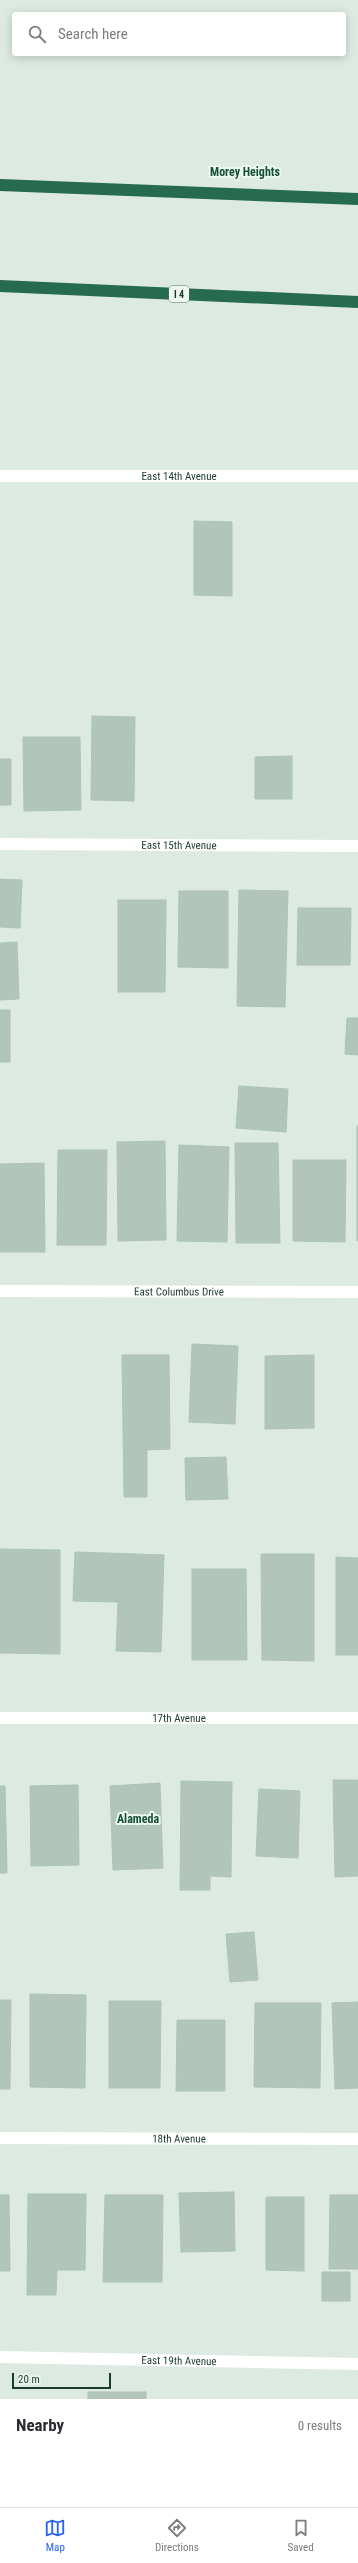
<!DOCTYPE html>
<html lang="en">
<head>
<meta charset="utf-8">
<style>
	body { margin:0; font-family:"Roboto Condensed",sans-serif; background:#f2f2f3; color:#2b2b33 }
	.scale { position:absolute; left:12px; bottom:10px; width:99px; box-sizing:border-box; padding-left:4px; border:2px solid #1c3b2e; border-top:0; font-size:11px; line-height:14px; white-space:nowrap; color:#1c3b2e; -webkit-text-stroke:3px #ecf7f0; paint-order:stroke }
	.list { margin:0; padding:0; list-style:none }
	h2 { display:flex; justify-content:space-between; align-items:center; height:52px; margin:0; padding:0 16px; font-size:17px }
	h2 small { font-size:13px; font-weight:400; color:#7c7c81 }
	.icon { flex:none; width:22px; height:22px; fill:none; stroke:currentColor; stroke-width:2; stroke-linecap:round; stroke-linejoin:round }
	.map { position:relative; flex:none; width:358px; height:2399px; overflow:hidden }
	.search { position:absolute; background:#fff; box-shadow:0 2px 10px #0003; left:12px; right:12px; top:12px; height:44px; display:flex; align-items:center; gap:10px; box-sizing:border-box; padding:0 14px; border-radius:4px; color:#7c7c81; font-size:15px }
	.sheet { height:108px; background:#fff }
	nav { display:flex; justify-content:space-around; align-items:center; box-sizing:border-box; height:56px; border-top:1px solid #e1e1e2; background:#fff; font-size:11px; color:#7c7c81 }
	nav a { display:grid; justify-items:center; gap:2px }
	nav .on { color:#2563eb }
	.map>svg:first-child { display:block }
	.building { fill:#b1c5ba; stroke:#aec4b7 }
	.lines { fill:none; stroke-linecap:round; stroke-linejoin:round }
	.street { stroke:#fff; stroke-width:12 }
	.secondary { stroke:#fff; stroke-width:12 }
	.highway { stroke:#256a51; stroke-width:12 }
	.labels { text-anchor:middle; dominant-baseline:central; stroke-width:4; stroke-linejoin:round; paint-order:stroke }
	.shield { fill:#ecf7f0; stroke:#5a7368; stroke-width:1 }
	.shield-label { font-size:10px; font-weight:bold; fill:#1c3b2e }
	.street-label { font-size:11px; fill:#1c3b2e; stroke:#ecf7f0 }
	.neighbourhood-label { font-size:12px; font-weight:bold; fill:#164f38; stroke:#ecf7f0 }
</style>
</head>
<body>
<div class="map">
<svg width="358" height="2399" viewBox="0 0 358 2399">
	<rect width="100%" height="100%" fill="#dceae1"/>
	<!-- building -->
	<path class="building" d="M194 521 232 522V596L194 595Z
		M92 716 135 717 134 801 91 800Z
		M23 737H80L81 810 24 811Z
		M292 756V799H255V757Z
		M0 759H11V805H0Z
		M0 879 22 880 20 928 0 927Z
		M239 890 288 891 285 1007 237 1006Z
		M179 891H228V968L178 967Z
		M118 900H166L165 992H118Z
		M298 908H351L350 965H297Z
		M17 942 19 999 0 1000V943Z
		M0 1010H10V1062H0Z
		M347 1018H358V1055L345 1054Z
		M239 1086 288 1089 286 1132 236 1128Z
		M357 1126H358V1241H357Z
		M165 1141 166 1240 118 1241 117 1142Z
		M235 1143H278L280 1243H236Z
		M179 1145 229 1147 227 1242 177 1241Z
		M58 1150H107L106 1245H57Z
		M293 1160H346L345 1242 293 1241Z
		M44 1163 45 1252H0V1164Z
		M192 1344 238 1346 235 1424 189 1422Z
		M122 1355H169L170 1449 147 1450V1497H124Z
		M314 1355V1428L265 1429V1356Z
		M226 1457 228 1499 186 1500 185 1458Z
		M0 1549 60 1550V1654L0 1653Z
		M75 1552 164 1555 161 1652 116 1651 118 1602 73 1601Z
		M261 1554H314V1661L262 1660Z
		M336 1557 358 1558V1655H336Z
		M192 1569H246L247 1660H192Z
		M333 1780H358V1876L335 1877Z
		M181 1781 232 1782 231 1877 210 1876V1890H180Z
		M160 1783 163 1868 113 1870 110 1786Z
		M78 1785 79 1865 31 1866 30 1786Z
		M0 1786H5L7 1873H0Z
		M259 1789 300 1791 298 1858 256 1856Z
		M254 1932 258 1980 230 1982 226 1934Z
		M30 1994 86 1995 85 2088 30 2087Z
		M0 2000H11L10 2089H0Z
		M109 2001H161L160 2088H109Z
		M358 2002V2088L335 2089 332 2003Z
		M255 2003H321L320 2088 254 2087Z
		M177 2020H225V2091H176Z
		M234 2192 235 2251 181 2252 179 2193Z
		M28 2194H86L85 2270H57L56 2295H27Z
		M0 2195H9L10 2271H0Z
		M105 2195H163L162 2282H103Z
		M330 2195H358V2269H329Z
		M266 2197H304V2271L266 2270Z
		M322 2272H350V2301H322Z
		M88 2392H146V2399H88Z"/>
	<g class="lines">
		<!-- street -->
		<g class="street">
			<path id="s1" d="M0 476H358"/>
			<path id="s2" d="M0 844 358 846"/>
			<path id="s3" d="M0 1718H358"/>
			<path id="s4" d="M0 2138 358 2139"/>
			<path id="s5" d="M0 2357 358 2364"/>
		</g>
		<!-- secondary -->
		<path class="secondary" id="s6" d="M0 1291 358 1292"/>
		<!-- highway -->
		<path class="highway" d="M0 185 358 199
			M0 286 358 302"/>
	</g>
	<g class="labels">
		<!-- shield labels -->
		<rect class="shield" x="169" y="286" width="20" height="16" rx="3"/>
		<g class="shield-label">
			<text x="179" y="294">I 4</text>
		</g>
		<!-- street labels -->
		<g class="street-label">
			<text stroke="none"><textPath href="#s1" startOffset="179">East 14th Avenue</textPath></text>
			<text stroke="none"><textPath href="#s2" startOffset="179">East 15th Avenue</textPath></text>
			<text stroke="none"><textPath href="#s6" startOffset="179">East Columbus Drive</textPath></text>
			<text stroke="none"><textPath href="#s3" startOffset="179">17th Avenue</textPath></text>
			<text stroke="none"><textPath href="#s4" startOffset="179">18th Avenue</textPath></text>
			<text stroke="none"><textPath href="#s5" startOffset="179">East 19th Avenue</textPath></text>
		</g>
		<!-- neighbourhood labels -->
		<g class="neighbourhood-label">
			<text x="245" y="172">Morey Heights</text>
			<text x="138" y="1819">Alameda</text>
		</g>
	</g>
</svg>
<div class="scale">20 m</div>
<div class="search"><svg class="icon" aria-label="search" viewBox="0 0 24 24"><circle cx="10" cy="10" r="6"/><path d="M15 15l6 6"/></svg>Search here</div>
</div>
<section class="sheet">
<h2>Nearby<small>0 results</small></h2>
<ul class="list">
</ul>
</section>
<nav>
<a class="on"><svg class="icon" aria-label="map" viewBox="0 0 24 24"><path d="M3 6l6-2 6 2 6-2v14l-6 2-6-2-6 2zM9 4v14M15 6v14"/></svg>Map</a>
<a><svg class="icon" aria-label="directions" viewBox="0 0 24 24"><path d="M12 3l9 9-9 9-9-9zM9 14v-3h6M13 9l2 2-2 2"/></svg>Directions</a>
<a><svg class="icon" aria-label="saved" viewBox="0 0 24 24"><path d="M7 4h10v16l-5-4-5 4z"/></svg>Saved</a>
</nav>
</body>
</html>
